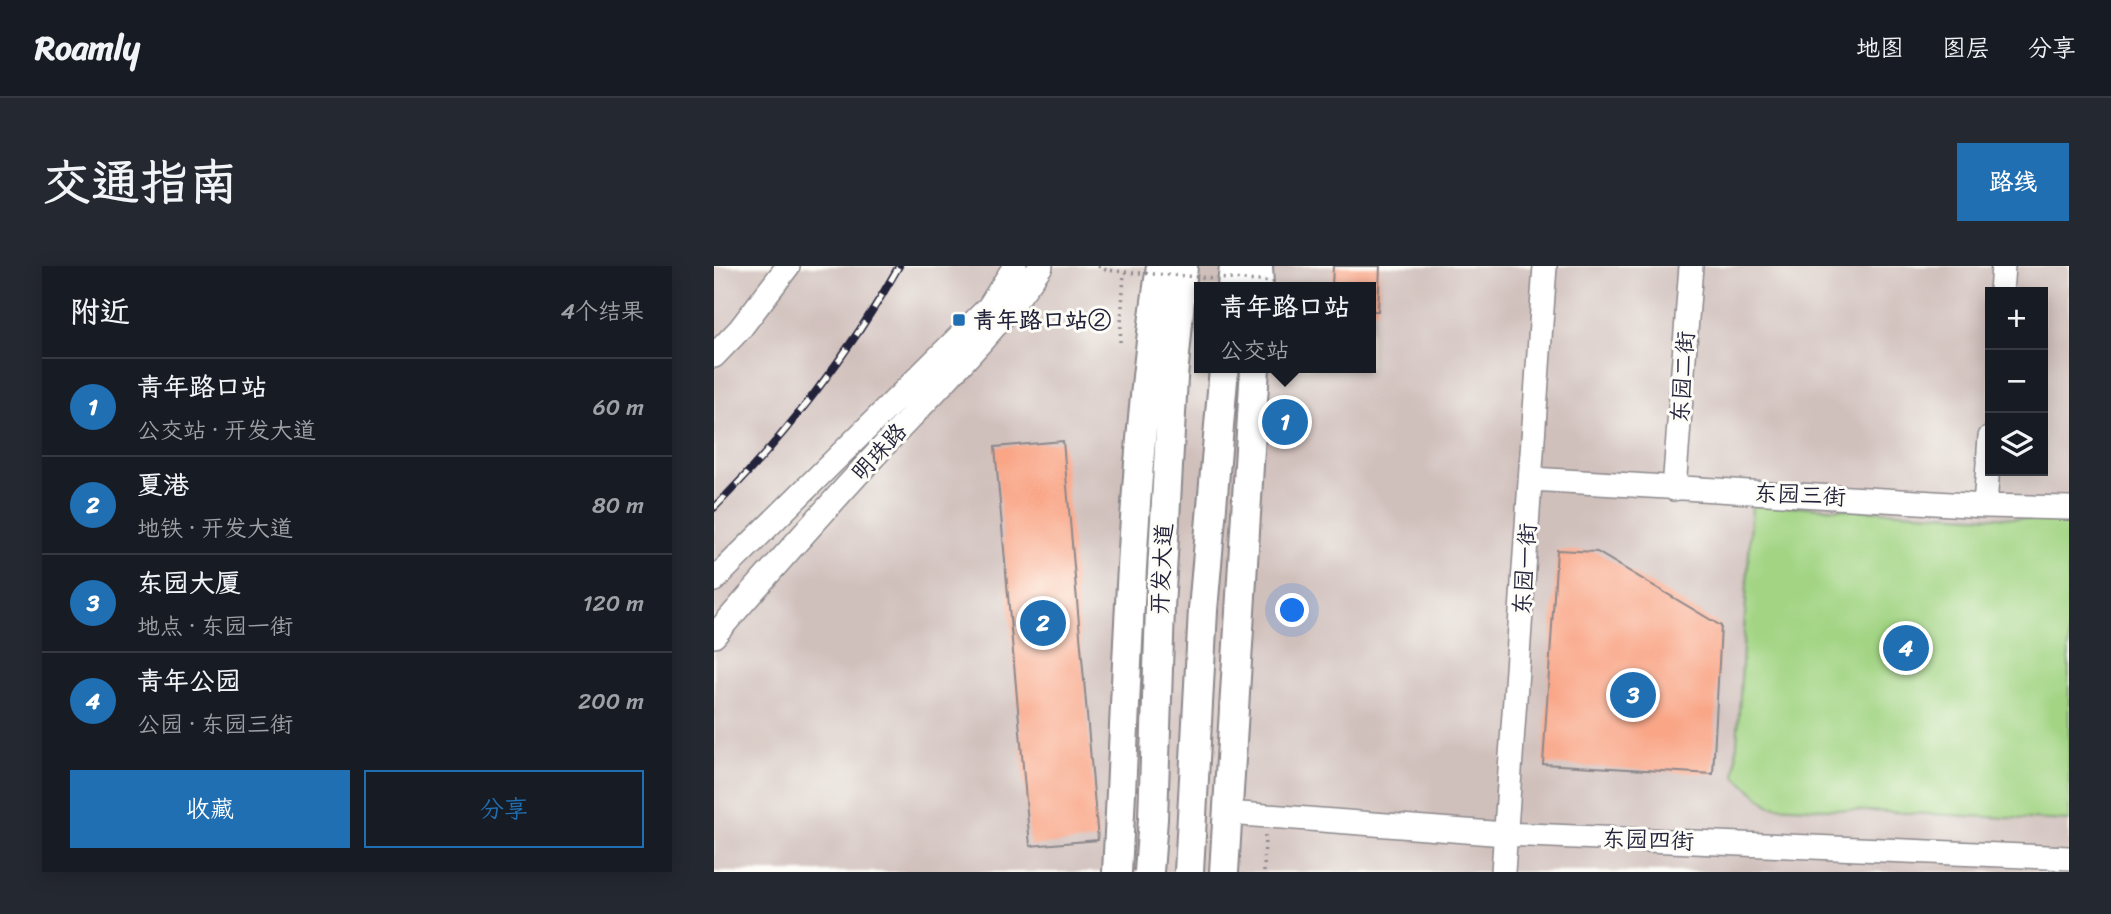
<!DOCTYPE html>
<html lang="zh">
<head>
<meta charset="utf-8">
<style>
	body { margin:0; font-family:Sriracha,"LXGW WenKai TC",sans-serif; background:#242831; color:#f1f3f6 }
	.controls { position:absolute; right:21px; top:21px; display:grid; overflow:hidden; border-radius:0px; box-shadow:0 4px 18px #0003 }
	.controls button { width:63px; height:63px; display:grid; place-items:center; padding:0; border:0; border-bottom:2px solid #363941; background:#171b24; color:#f1f3f6; font:35px sans-serif }
	.you { position:absolute; left:579px; top:345px; width:24px; height:24px; margin:-18px; border:5px solid #fff; border-radius:50%; background:#1a73e8; box-shadow:0 0 0 10px #1a73e833 }
	.badge { display:grid; place-items:center; width:46px; height:46px; border-radius:50%; background:#1f6fb2; color:#fff; font-size:23px; font-weight:700 }
	.pin { position:absolute; translate:-50% -50%; border:4px solid #fff; box-shadow:0 2px 7px #0006 }
	.popup { position:absolute; left:480px; top:16px; width:182px; height:91px; box-sizing:border-box; display:grid; place-content:center; border-radius:0px; background:#171b24; filter:drop-shadow(0 2px 5px #0005); font-size:23px; white-space:nowrap; color:#9ea1a6 }
	.popup b { font-size:26px; color:#f1f3f6 }
	.popup::after { content:''; position:absolute; left:50%; top:100%; margin-left:-14px; border:14px solid transparent; border-top-color:#171b24 }
	.list { margin:0; padding:0; list-style:none }
	h2 { display:flex; justify-content:space-between; align-items:center; height:91px; margin:0; padding:0 28px; font-size:30px }
	h2 small { font-size:23px; font-weight:400; color:#9ea1a6 }
	.list li { display:grid; grid-template-columns:46px 1fr auto; gap:21px; align-items:center; box-sizing:border-box; height:98px; padding:0 28px; border-top:2px solid #363941 }
	.list b { display:block; font-size:26px; white-space:nowrap }
	.list p { margin:0; font-size:23px; white-space:nowrap; color:#9ea1a6 }
	.list em { font-size:23px; font-style:normal; color:#9ea1a6 }
	.actions { display:flex; gap:14px; padding:21px 28px }
	.actions a { flex:1; padding:16px 0; border:2px solid #1f6fb2; border-radius:0px; text-align:center; font-size:24px; color:#1f6fb2 }
	.actions .main { background:#1f6fb2; color:#fff }
	.icon { flex:none; width:38px; height:38px; fill:none; stroke:currentColor; stroke-width:2; stroke-linecap:round; stroke-linejoin:round }
	.map { position:relative; flex:none; width:1355px; height:606px; overflow:hidden; border-radius:0px }
	header { display:flex; align-items:center; gap:42px; box-sizing:border-box; height:98px; padding:0 35px; background:#171b24; border-bottom:2px solid #363941 }
	header strong { font-size:33px }
	nav { display:flex; gap:38px; margin-inline-start:auto; font-size:24px }
	.intro { display:flex; align-items:center; justify-content:space-between; box-sizing:border-box; height:168px; padding:0 42px }
	h1 { margin:0; font-size:49px }
	.button { padding:18px 32px; border-radius:0px; background:#1f6fb2; color:#fff; font-size:24px; font-weight:700 }
	main { display:flex; gap:42px; padding:0 42px }
	aside { flex:1; background:#171b24; border-radius:0px; box-shadow:0 4px 18px #0003 }
	.map>svg:first-child { display:block }
	.industrial { fill:#d0c0bc; fill-rule:evenodd }
	.green { fill:#a2d483; stroke:#627b5f; stroke-width:2 }
	.building { fill:#f9a586 }
	.lines { fill:none; stroke-linecap:round; stroke-linejoin:round }
	.minor-casing { stroke:#8c888c; stroke-width:26 }
	.major-casing { stroke:#8c888c; stroke-width:32 }
	.path { stroke:#8c888c; stroke-width:3.5; stroke-dasharray:2 5; stroke-linecap:butt }
	.minor { stroke:#fff; stroke-width:23 }
	.major { stroke:#fff; stroke-width:28 }
	.rail-casing { stroke:#22223b; stroke-width:8 }
	.rail { stroke:#fdfcf7; stroke-width:5; stroke-dasharray:16; stroke-linecap:butt }
	.major-bridge-casing { stroke:#8c888c; stroke-width:32; stroke-linecap:butt }
	.path-bridge { stroke:#8c888c; stroke-width:3.5; stroke-dasharray:2 5; stroke-linecap:butt }
	.major-bridge { stroke:#fff; stroke-width:28 }
	.poi-dot { fill:#1f6fb2; stroke:#fdfcf7; stroke-width:2.5 }
	.labels { text-anchor:middle; dominant-baseline:central; stroke-width:6; stroke-linejoin:round; paint-order:stroke }
	.poi-label { font-size:23px; font-weight:bold; fill:#22223b; stroke:#fdfcf7; text-anchor:start }
	.street-label { font-size:23px; fill:#22223b; stroke:#fdfcf7 }
</style>
</head>
<body>
<header>
<strong>Roamly</strong>
<nav><a>地图</a><a>图层</a><a>分享</a></nav>
</header>
<div class="intro"><h1>交通指南</h1><a class="button">路线</a></div>
<main>
<aside>
<h2>附近<small>4个结果</small></h2>
<ul class="list">
<li><span class="badge">1</span><div><b>青年路口站</b><p>公交站 · 开发大道</p></div><em>60 m</em></li>
<li><span class="badge">2</span><div><b>夏港</b><p>地铁 · 开发大道</p></div><em>80 m</em></li>
<li><span class="badge">3</span><div><b>东园大厦</b><p>地点 · 东园一街</p></div><em>120 m</em></li>
<li><span class="badge">4</span><div><b>青年公园</b><p>公园 · 东园三街</p></div><em>200 m</em></li>
</ul>
<div class="actions"><a class="main">收藏</a><a>分享</a></div>
</aside>
<div class="map">
<svg width="1355" height="606" viewBox="0 0 1355 606">
	<rect width="100%" height="100%" fill="#fdfcf7"/>
	<filter id="ink" filterUnits="userSpaceOnUse"><feTurbulence type="fractalNoise" baseFrequency=".0143" numOctaves="2"/><feDisplacementMap in="SourceGraphic" scale="14" xChannelSelector="R" yChannelSelector="G"/><feConvolveMatrix kernelMatrix="1 2 1 2 8 2 1 2 1" color-interpolation-filters="sRGB"/></filter>
	<filter id="wash" filterUnits="userSpaceOnUse"><feTurbulence type="fractalNoise" baseFrequency=".00686" numOctaves="4" result="noise"/><feDisplacementMap in="SourceGraphic" scale="28" xChannelSelector="R" yChannelSelector="G"/><feGaussianBlur stdDeviation="1.57" result="paint"/><feColorMatrix in="noise" values="0 0 0 0 0 0 0 0 0 0 0 0 0 0 0 0 0 1.4 0 .05"/><feComposite in="paint" operator="in"/></filter>
	<g filter="url(#wash)">
		<rect width="100%" height="100%" fill="#f6eedc"/>
		<!-- industrial -->
		<path class="industrial" d="M0 0H1355V606H0ZM485 21H657V102H485ZM1276 26H1329V205H1276Z"/>
		<!-- green -->
		<path class="green" d="M1038 238 1355 255V555L1056 540 1021 510Z"/>
		<g id="blocks">
			<!-- building -->
			<path class="building" d="M619 0H666L664 45H657V21H618Z
				M349 175 384 574 316 580 281 181Z
				M843 284 883 286 1007 360 999 508 829 498Z"/>
		</g>
	</g>
	<g filter="url(#ink)">
		<use href="#blocks" fill-opacity="0" stroke="#8c888c" stroke-width="2"/>
		<g class="lines">
			<!-- minor casing -->
			<g class="minor-casing">
				<path id="minor" d="M1287 26 1289 0
					M0 90 26 63 74 0
					M817 213 1271 240 1355 242
					M960 223 977 0
					M1271 240 1276 171
					M0 314 275 41 301 0
					M0 370C58 303 117 237 177 172 229 117 284 63 327 0
					M514 547 791 568 1355 592
					M789 606 831 0"/>
			</g>
			<!-- major casing -->
			<g class="major-casing">
				<path id="major" d="M544 0 545 21
					M518 21 520 0
					M446 342 459 112 469 0
					M489 344 510 102
					M403 606C414 404 417 200 447 0
					M510 606 541 102"/>
			</g>
			<!-- path -->
			<path class="path" d="M242 2 243 0
				M406 76 410 6
				M550 606 551 569"/>
			<!-- minor -->
			<use href="#minor" class="minor"/>
			<!-- major -->
			<use href="#major" class="major"/>
			<!-- rail casing -->
			<g class="rail-casing">
				<path id="rail" d="M0 242C70 172 136 87 185 0"/>
			</g>
			<!-- rail -->
			<use href="#rail" class="rail"/>
			<!-- major-bridge casing -->
			<g class="major-bridge-casing">
				<path id="major-bridge" d="M435 606 439 553 446 342
					M475 606 489 344"/>
			</g>
			<!-- path-bridge -->
			<path class="path-bridge" d="M384 0 392 4 410 6 561 16"/>
			<!-- major-bridge -->
			<use href="#major-bridge" class="major-bridge"/>
		</g>
	</g>
	<!-- markers -->
	<rect class="poi-dot" x="238" y="47" width="14" height="14" rx="3.5"/>
	<g class="labels">
		<!-- poi labels -->
		<g class="poi-label">
			<text x="259" y="54">青年路口站②</text>
		</g>
		<!-- street labels -->
		<g class="street-label">
			<text transform="translate(969 111) rotate(-86)">东园二街</text>
			<text transform="translate(165 186) rotate(-47)">明珠路</text>
			<text transform="translate(1086 229) rotate(3)">东园三街</text>
			<text transform="translate(448 303) rotate(-87)">开发大道</text>
			<text transform="translate(811 303) rotate(-86)">东园一街</text>
			<text transform="translate(934 574) rotate(2)">东园四街</text>
		</g>
	</g>
</svg>
<div class="controls">
<button>+</button>
<button>−</button>
<button><svg class="icon" aria-label="layers" viewBox="0 0 24 24"><path d="M12 4l9 5-9 5-9-5zM3 14l9 5 9-5"/></svg></button>
</div>
<div class="you"></div>
<div class="pin badge" style="left:571px;top:156px">1</div>
<div class="popup"><b>青年路口站</b>公交站</div>
<div class="pin badge" style="left:329px;top:357px">2</div>
<div class="pin badge" style="left:919px;top:429px">3</div>
<div class="pin badge" style="left:1192px;top:382px">4</div>
</div>
</main>
</body>
</html>
